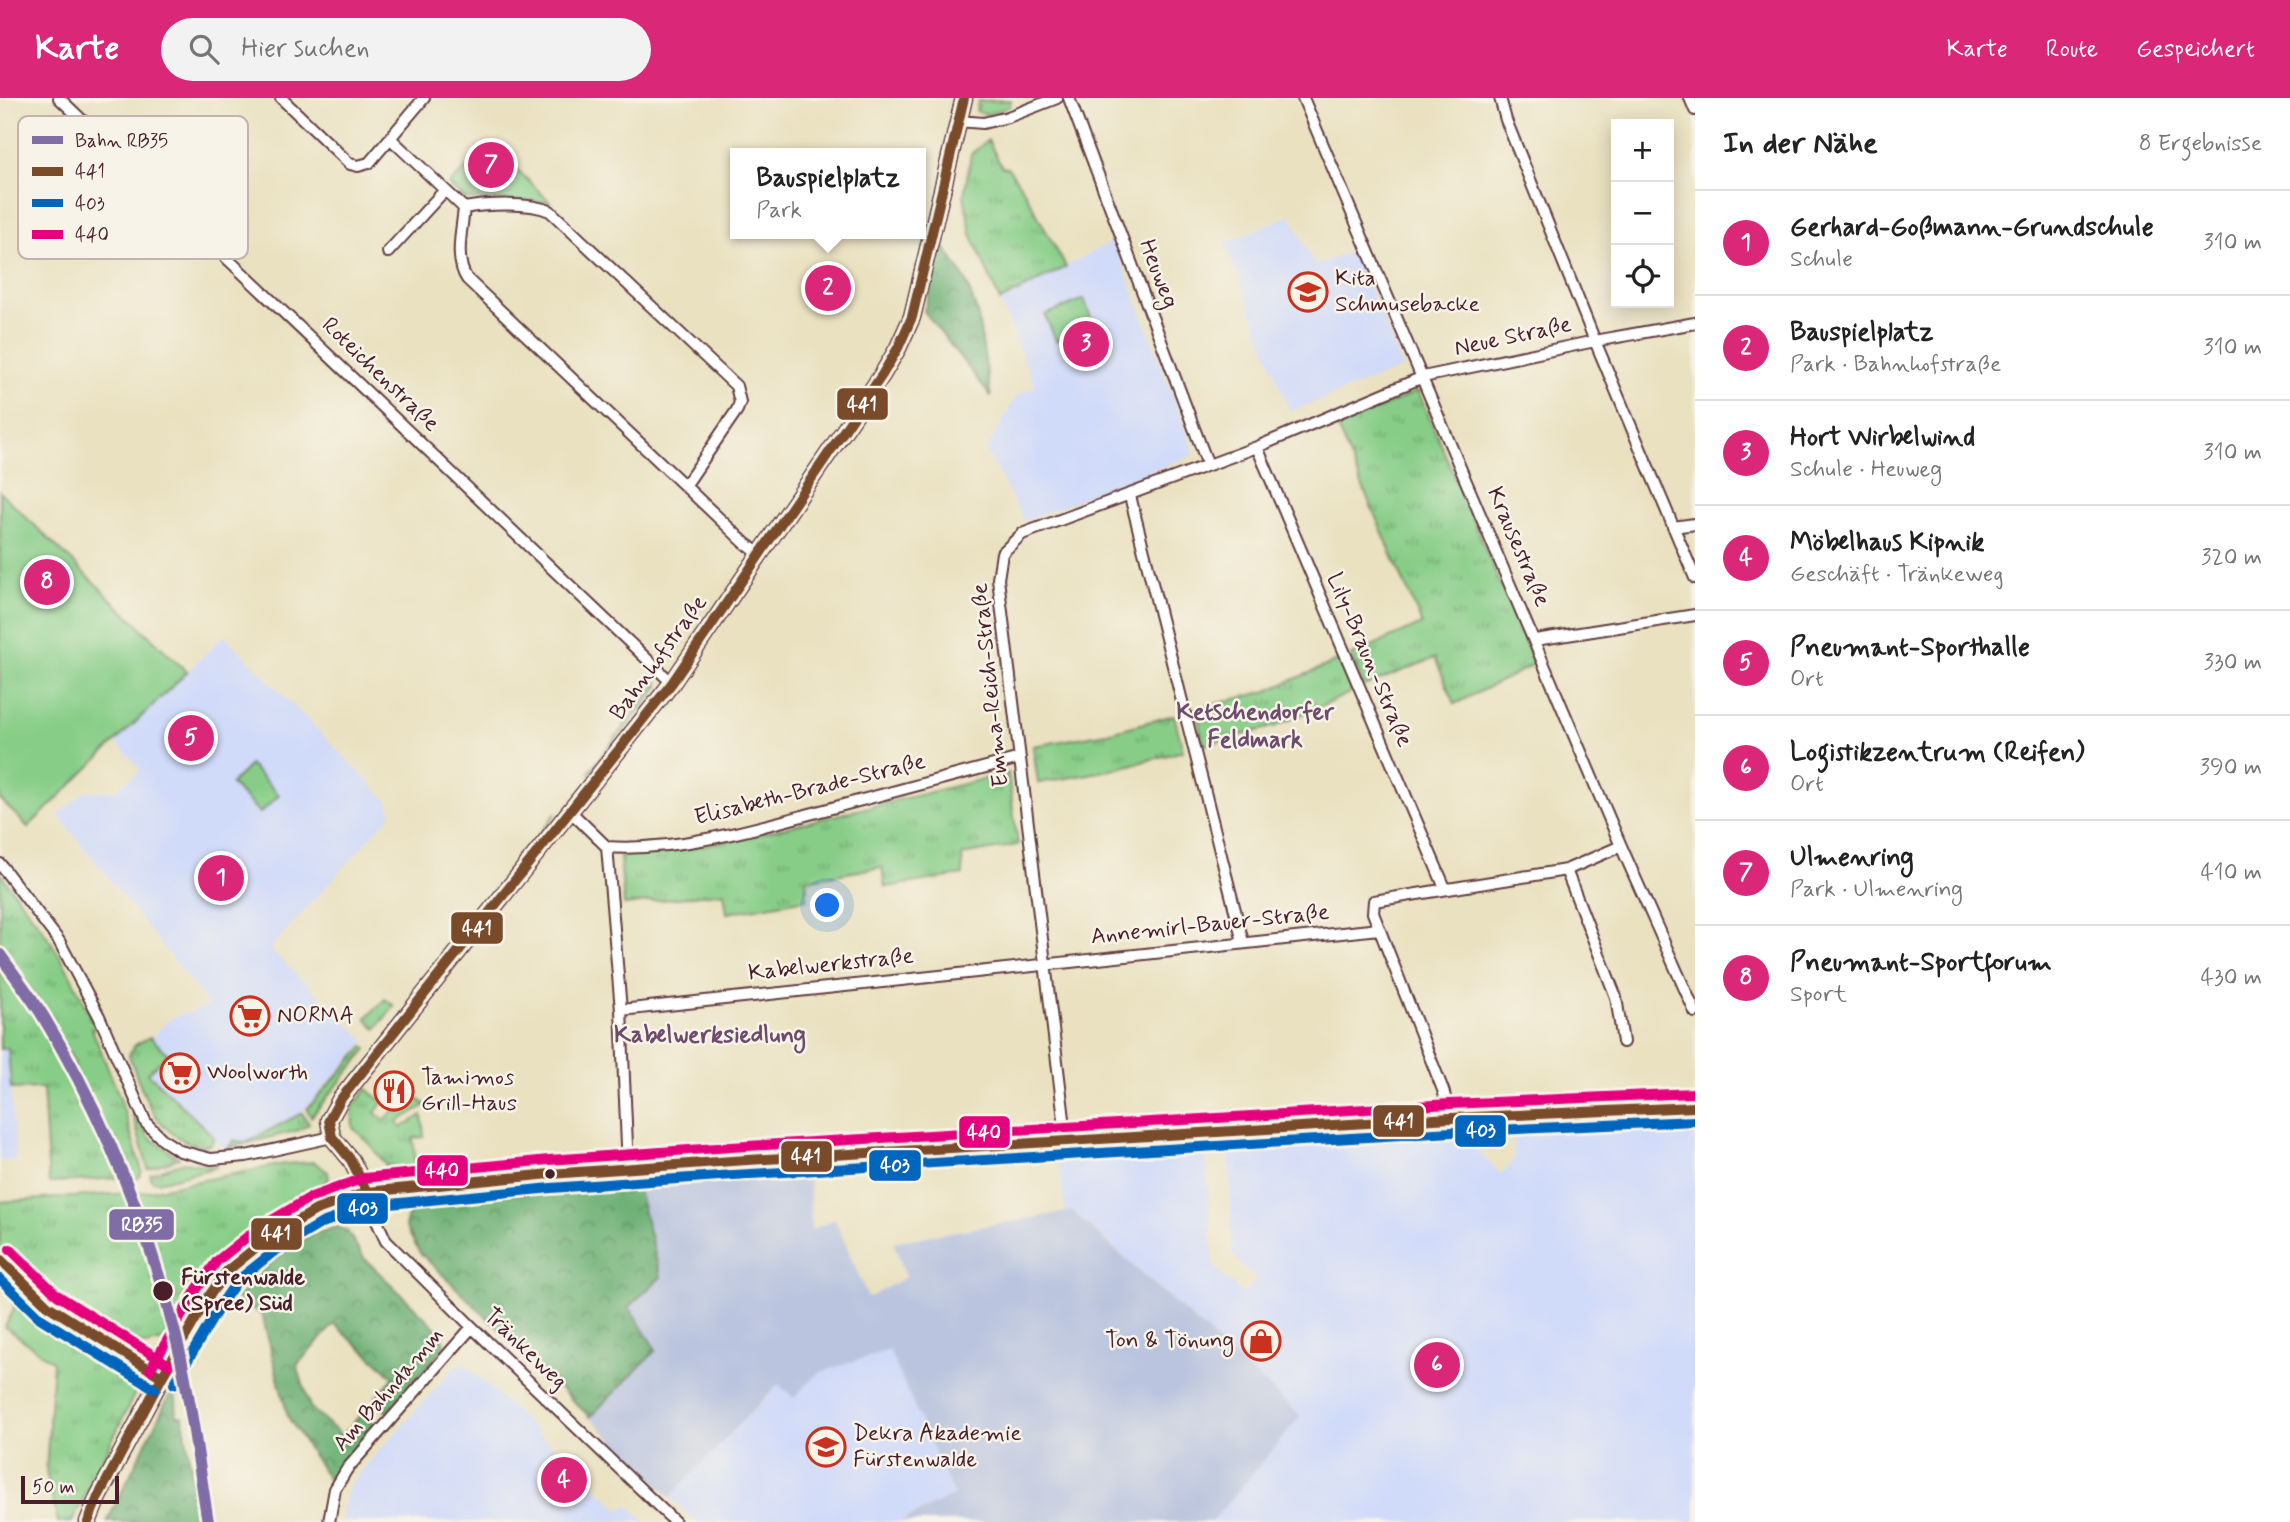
<!DOCTYPE html>
<html lang="de">
<head>
<meta charset="utf-8">
<style>
	body { margin:0; font-family:Mynerve,sans-serif; background:#f2f2f2; color:#222 }
	.controls { position:absolute; right:21px; top:21px; display:grid; overflow:hidden; border-radius:0px; box-shadow:0 4px 18px #0003 }
	.controls button { width:63px; height:63px; display:grid; place-items:center; padding:0; border:0; border-bottom:2px solid #e0e0e0; background:#fff; color:#222; font:35px sans-serif }
	.scale { position:absolute; left:21px; bottom:18px; width:98px; box-sizing:border-box; padding-left:7px; border:4px solid #4a1f2b; border-top:0; font-size:19px; line-height:24px; white-space:nowrap; color:#4a1f2b; -webkit-text-stroke:5px #f7f3e8; paint-order:stroke }
	.you { position:absolute; left:828px; top:808px; width:24px; height:24px; margin:-18px; border:5px solid #fff; border-radius:50%; background:#1a73e8; box-shadow:0 0 0 10px #1a73e833 }
	.badge { display:grid; place-items:center; width:46px; height:46px; border-radius:50%; background:#db2777; color:#fff; font-size:23px; font-weight:700 }
	.pin { position:absolute; translate:-50% -50%; border:4px solid #fff; box-shadow:0 2px 7px #0006 }
	.popup { position:absolute; left:730px; top:50px; width:196px; height:91px; box-sizing:border-box; display:grid; place-content:center; border-radius:0px; background:#fff; filter:drop-shadow(0 2px 5px #0005); font-size:23px; white-space:nowrap; color:#767676 }
	.popup b { font-size:26px; color:#222 }
	.popup::after { content:''; position:absolute; left:50%; top:100%; margin-left:-14px; border:14px solid transparent; border-top-color:#fff }
	.list { margin:0; padding:0; list-style:none }
	h2 { display:flex; justify-content:space-between; align-items:center; height:91px; margin:0; padding:0 28px; font-size:30px }
	h2 small { font-size:23px; font-weight:400; color:#767676 }
	.list li { display:grid; grid-template-columns:46px 1fr auto; gap:21px; align-items:center; box-sizing:border-box; height:105px; padding:0 28px; border-top:2px solid #e0e0e0 }
	.list b { display:block; font-size:26px; white-space:nowrap }
	.list p { margin:0; font-size:23px; white-space:nowrap; color:#767676 }
	.list em { font-size:23px; font-style:normal; color:#767676 }
	.icon { flex:none; width:38px; height:38px; fill:none; stroke:currentColor; stroke-width:2; stroke-linecap:round; stroke-linejoin:round }
	.map { position:relative; flex:none; width:1695px; height:1424px; overflow:hidden }
	header { display:flex; align-items:center; gap:42px; box-sizing:border-box; height:98px; padding:0 35px; background:#db2777; color:#fff }
	header strong { font-size:33px }
	nav { display:flex; gap:38px; margin-inline-start:auto; font-size:24px }
	.search { width:490px; height:63px; background:#f2f2f2; display:flex; align-items:center; gap:18px; box-sizing:border-box; padding:0 24px; border-radius:38px; color:#767676; font-size:26px }
	main { display:flex }
	aside { flex:1; background:#fff }
	.map>svg:first-child { display:block }
	.built { fill:#d0daf9 }
	.industrial { fill:#bac4de }
	.grass { fill:url(#grass-tufts); stroke:#687659; stroke-width:2 }
	.forest { fill:url(#forest-crowns); stroke:#5c6850; stroke-width:2 }
	.green { fill:#87cd87; stroke:#687659; stroke-width:2 }
	.lines { fill:none; stroke-linecap:round; stroke-linejoin:round }
	.street-casing { stroke:#623c41; stroke-width:14 }
	.secondary-casing { stroke:#623c41; stroke-width:19 }
	.street { stroke:#fff; stroke-width:10 }
	.secondary { stroke:#fff; stroke-width:16 }
	.bus-1-casing { stroke:#f7f3e8; stroke-width:16 }
	.bus-2-casing { stroke:#f7f3e8; stroke-width:16 }
	.bus-3-casing { stroke:#f7f3e8; stroke-width:16 }
	.bus-1 { stroke:#7a4b2a; stroke-width:10 }
	.bus-2 { stroke:#0065bd; stroke-width:10 }
	.bus-3 { stroke:#e5007d; stroke-width:10 }
	.rail-1-casing { stroke:#f7f3e8; stroke-width:18 }
	.rail-1 { stroke:#816da6; stroke-width:12 }
	.bus-dot { fill:#4a1f2b; stroke:#f7f3e8; stroke-width:2.5 }
	.labels { text-anchor:middle; dominant-baseline:central; stroke-width:5; stroke-linejoin:round; paint-order:stroke }
	.street-label { font-size:23px; fill:#4a1f2b; stroke:#f7f3e8 }
	.poi-label { font-size:23px; fill:#4a1f2b; stroke:#f7f3e8; text-anchor:start }
	.stop-label { font-size:23px; font-weight:bold; fill:#4a1f2b; stroke:#f7f3e8; text-anchor:start }
	.neighbourhood-label { font-size:24px; font-weight:bold; fill:#6e4b6c; stroke:#f7f3e8 }
	.key { fill:#f7f3e8; stroke:#c3b3af; stroke-width:2 }
	.key-label { font-size:19px; fill:#4a1f2b }
	.line-badge { stroke:#f7f3e8; stroke-width:2.5 }
	.badge-label { font-size:19px; text-anchor:middle; font-weight:bold; fill:#fff }
</style>
</head>
<body>
<header>
<strong>Karte</strong>
<div class="search"><svg class="icon" aria-label="search" viewBox="0 0 24 24"><circle cx="10" cy="10" r="6"/><path d="M15 15l6 6"/></svg>Hier suchen</div>
<nav><a>Karte</a><a>Route</a><a>Gespeichert</a></nav>
</header>
<main>
<div class="map">
<svg width="1695" height="1424" viewBox="0 0 1695 1424">
	<defs>
		<pattern id="grass-tufts" width="24" height="20" patternUnits="userSpaceOnUse" patternTransform="scale(1.75)"><rect width="24" height="20" fill="#87cd87"/><path d="M3 7l-1-3M5 7V3M7 7l1-3M15 17l-1-3M17 17v-4M19 17l1-3" fill="none" stroke="#70a66f"/></pattern>
		<pattern id="forest-crowns" width="20" height="18" patternUnits="userSpaceOnUse" patternTransform="scale(1.75)"><rect width="20" height="18" fill="#6db074"/><path d="M2 6a3 3 0 1 1 6 0M12 15a3 3 0 1 1 6 0" fill="none" stroke="#5c8f5f"/></pattern>
	</defs>
	<rect width="100%" height="100%" fill="#f7f3e8"/>
	<filter id="ink" filterUnits="userSpaceOnUse"><feTurbulence type="fractalNoise" baseFrequency=".0143" numOctaves="2"/><feDisplacementMap in="SourceGraphic" scale="14" xChannelSelector="R" yChannelSelector="G"/><feConvolveMatrix kernelMatrix="1 2 1 2 8 2 1 2 1" color-interpolation-filters="sRGB"/></filter>
	<filter id="wash" filterUnits="userSpaceOnUse"><feTurbulence type="fractalNoise" baseFrequency=".00686" numOctaves="4" result="noise"/><feDisplacementMap in="SourceGraphic" scale="28" xChannelSelector="R" yChannelSelector="G"/><feGaussianBlur stdDeviation="1.57" result="paint"/><feColorMatrix in="noise" values="0 0 0 0 0 0 0 0 0 0 0 0 0 0 0 0 0 1.4 0 .05"/><feComposite in="paint" operator="in"/></filter>
	<g filter="url(#wash)">
		<rect width="100%" height="100%" fill="#eae1c0"/>
		<!-- built -->
		<path class="built" d="M1291 117 1315 168 1354 152 1403 270 1290 314 1225 145Z
			M1114 143 1195 356 1024 423 986 352 1018 296 1035 289 1000 203Z
			M224 537 388 703 391 717 270 851 366 943 302 1014 241 1046 223 1050 131 961 171 920 210 908 58 717 86 693H114L141 672 116 644Z
			M8 950 16 1062 0 1063V951Z
			M1695 1027V1424H1212L1300 1317 1073 1113 1065 1114 1058 1060 1206 1050 1213 1163 1217 1173 1244 1196 1257 1181 1244 1170 1232 1155 1228 1049 1458 1034 1501 1076 1514 1063V1037Z
			M889 1252 955 1397 903 1421 900 1424H696L670 1399 779 1286 794 1300 818 1275Z
			M465 1266 621 1413 627 1406 645 1423 342 1424 343 1410 349 1387 456 1267Z"/>
		<!-- industrial -->
		<path class="industrial" d="M809 1078 811 1132 835 1121 868 1200 906 1179 893 1144 1072 1113 1301 1318 1212 1424H900L954 1397 889 1252 818 1275 794 1300 778 1286 670 1399 590 1319 656 1252 629 1209 661 1179 637 1089Z"/>
		<!-- grass -->
		<path class="grass" d="M1011 2 1010 8C999 12 987 20 976 13L978 3Z
			M988 42 1002 69 1008 70 1023 91 1066 169 1000 203 971 136 964 97 971 56Z
			M1418 293 1533 563 1531 568 1455 606 1435 560 1364 588 1351 557 1422 526 1337 329Z
			M1337 563 1343 564 1354 588 1350 595 1276 628 1204 647 1195 611 1267 593Z
			M658 584 659 588 589 677 591 671Z
			M1174 617 1183 653 1111 672 1038 685 1033 648 1107 635Z
			M1008 675 1018 747 962 757 963 777 885 789 882 769 806 782 807 801 727 815 724 794 624 807 620 758 695 749 751 738Z
			M556 715 529 754 477 817 475 816Z
			M0 774C13 796 31 814 45 835 65 863 79 895 94 926L98 928 92 931 120 1000 142 1073 138 1080 134 1081 135 1084 131 1085 129 1079 49 1085 43 990 11 991 8 950 0 951V872L32 915 69 977 75 965 29 889 0 848Z
			M385 901 394 908 376 931 366 920Z
			M150 939 168 956 148 975 214 1039 211 1046C201 1049 194 1047 185 1043 151 1027 141 990 129 957L135 947Z
			M364 948 367 951 311 1019 307 1011Z
			M367 991 383 1004 375 1015 385 1022 395 1011 399 1014 413 997 426 1007 397 1024 401 1030 422 1017 424 1039 413 1040 416 1069 396 1070 386 1067 367 1043 353 1030 352 1010Z
			M132 1014 150 1040 179 1060 148 1071Z
			M302 1015 309 1026 299 1032 228 1050 235 1042 245 1045Z
			M184 1064 217 1069 158 1084 151 1082 150 1076Z
			M314 1064 328 1074 329 1081 313 1096 232 1150 195 1193 163 1243 146 1247 91 1226 44 1193 0 1149V1104L144 1094 284 1066Z
			M10 1185 48 1220 127 1272 135 1282 138 1289 72 1424H58L46 1374 53 1264 5 1229 14 1211Z"/>
		<!-- forest -->
		<path class="forest" d="M942 149 946 151 965 181 977 213 991 299 924 213Z
			M637 1089 661 1179 629 1209 656 1252 590 1319 420 1155 405 1128 409 1113 421 1102Z
			M337 1129 347 1133 364 1160 441 1235 445 1249 387 1314 374 1302 394 1279 334 1226 297 1267 310 1309 342 1338 363 1314 375 1327 329 1382 288 1319 262 1217 237 1200 272 1163 310 1137Z
			M175 1286 177 1318H183L199 1424H107Z"/>
		<!-- green -->
		<path class="green" d="M491 46 550 104 465 101 449 87Z
			M1084 201 1094 227 1056 243 1045 217Z
			M0 394 187 574 28 729 0 701Z
			M250 667 279 697 260 715 231 686Z"/>
	</g>
	<g filter="url(#ink)">
		<g class="lines">
			<!-- street casing -->
			<g class="street-casing">
				<path id="street" d="M59 0 672 585
					M281 0 350 66 358 68 369 65 424 0
					M1069 0 1208 367
					M1303 0 1621 748 1695 914
					M1500 0 1506 22 1595 243 1695 480
					M1690 0 1695 12
					M958 23 983 25 1008 19 1057 0
					M390 40 464 110
					M464 110C462 132 454 162 467 181L746 446 761 457
					M464 110C488 106 528 104 550 113L736 288 740 304 737 312 685 388
					M388 154 445 92
					M1257 349 1445 790
					M1130 398 1243 844
					M1673 429 1695 426
					M1535 542 1695 517
					M571 714 607 749 621 912 628 1070
					M607 749C678 754 761 729 828 711 892 694 956 677 1020 660
					M0 766 59 843 99 918 146 1025 163 1042 180 1053 211 1061 246 1058 332 1039
					M1566 772 1616 899 1623 944
					M621 912 1379 831
					M1451 1020 1443 992 1373 815 1374 803 1566 772 1621 748
					M1067 1045 998 481 1002 455 1022 436 1257 349 1423 279 1595 243 1695 225
					M367 1094 375 1119 386 1143 472 1229 675 1424
					M0 1161 48 1208 74 1226 162 1279
					M329 1424 335 1391 347 1371 472 1229"/>
			</g>
			<!-- secondary casing -->
			<g class="secondary-casing">
				<path id="secondary" d="M367 1094 351 1062 332 1039 329 1022 340 1002 672 585 882 277 898 250 912 219 964 0
					M88 1424 98 1399 162 1279 209 1198 227 1173 264 1143 316 1112 367 1094 550 1076 732 1063 1451 1020 1695 1009"/>
			</g>
			<!-- street -->
			<use href="#street" class="street"/>
			<!-- secondary -->
			<use href="#secondary" class="secondary"/>
			<!-- bus-1 casing -->
			<g class="bus-1-casing">
				<path id="bus-1" d="M367 1094 351 1062 332 1039 329 1022 340 1002 672 585 882 277 898 250 912 219 964 0
					M0 1161 48 1208 162 1279
					M88 1424 98 1399 162 1279 209 1198 227 1173 264 1143 316 1112 367 1094 550 1076 732 1063 1451 1020 1695 1009"/>
			</g>
			<!-- bus-2 casing -->
			<g class="bus-2-casing">
				<path id="bus-2" d="M0 1181 40 1220 155 1291
					M174 1286 221 1206 237 1183 272 1155 322 1125 370 1108 551 1090 733 1077 1452 1034 1695 1023"/>
			</g>
			<!-- bus-3 casing -->
			<g class="bus-3-casing">
				<path id="bus-3" d="M10 1151 57 1197 169 1267
					M150 1272 197 1191 217 1163 257 1131 309 1100 364 1080 549 1062 731 1049 1450 1006 1694 995"/>
			</g>
			<!-- bus-1 -->
			<use href="#bus-1" class="bus-1"/>
			<!-- bus-2 -->
			<use href="#bus-2" class="bus-2"/>
			<!-- bus-3 -->
			<use href="#bus-3" class="bus-3"/>
			<!-- rail-1 casing -->
			<g class="rail-1-casing">
				<path id="rail-1" d="M0 857C14 877 30 897 43 918 106 1022 152 1138 180 1256 192 1311 199 1368 208 1424"/>
			</g>
			<!-- rail-1 -->
			<use href="#rail-1" class="rail-1"/>
		</g>
	</g>
	<!-- icons -->
	<defs>
		<g id="school-ring" transform="scale(2.0125)"><circle r="9.5" fill="#f7f3e8" stroke="#c8321e" stroke-width="1.5"/><path d="M0-5L7-2L0 1L-7-2ZM-4 1L0 2.5L4 1V4Q0 6-4 4Z" fill="#c8321e"/></g>
		<g id="supermarket-ring" transform="scale(2.0125)"><circle r="9.5" fill="#f7f3e8" stroke="#c8321e" stroke-width="1.5"/><path d="M-6-5.5h2.5l.6 2H6L4.5 2H-2.5L-4.4-4H-6ZM-1.5 3.2a1.3 1.3 0 1 0 .1 0ZM3 3.2a1.3 1.3 0 1 0 .1 0Z" fill="#c8321e"/></g>
		<g id="restaurant-ring" transform="scale(2.0125)"><circle r="9.5" fill="#f7f3e8" stroke="#c8321e" stroke-width="1.5"/><path d="M-5-6h1v4h1v-4h1v4h1v-4h1v5L-1.5 .5V6h-2V.5L-5-1ZM5-6V6H3V1.5H1.5Q1.5-4 5-6Z" fill="#c8321e"/></g>
		<g id="shop-ring" transform="scale(2.0125)"><circle r="9.5" fill="#f7f3e8" stroke="#c8321e" stroke-width="1.5"/><path d="M-5-2.5h2.3a2.7 3.5 0 0 1 5.4 0H5L5.5 6h-11ZM-1.5-2.5h3a1.5 2.3 0 0 0-3 0Z" fill="#c8321e"/></g>
		<g id="university-ring" transform="scale(2.0125)"><circle r="9.5" fill="#f7f3e8" stroke="#c8321e" stroke-width="1.5"/><path d="M0-5L7-2L0 1L-7-2ZM-4 1L0 2.5L4 1V4Q0 6-4 4Z" fill="#c8321e"/></g>
	</defs>
	<g fill-rule="evenodd">
		<use href="#school-ring" x="1308" y="194"/>
		<use href="#supermarket-ring" x="250" y="918"/>
		<use href="#supermarket-ring" x="180" y="975"/>
		<use href="#restaurant-ring" x="394" y="993"/>
		<use href="#shop-ring" x="1261" y="1243"/>
		<use href="#university-ring" x="826" y="1349"/>
	</g>
	<!-- markers -->
	<g class="bus-dot">
		<circle cx="550" cy="1076" r="6"/>
		<circle cx="163" cy="1193" r="11"/>
	</g>
	<g class="labels">
		<!-- street labels -->
		<g class="street-label">
			<text transform="translate(1158 176) rotate(69)">Heuweg</text>
			<text transform="translate(1513 239) rotate(-12)">Neue Straße</text>
			<text transform="translate(380 277) rotate(44)">Roteichenstraße</text>
			<text transform="translate(1518 449) rotate(67)">Krausestraße</text>
			<text transform="translate(659 560) rotate(-54)">Bahnhofstraße</text>
			<text transform="translate(1369 562) rotate(67)">Lily-Braun-Straße</text>
			<text transform="translate(991 587) rotate(-96)">Emma-Reich-Straße</text>
			<text transform="translate(810 692) rotate(-14)">Elisabeth-Brade-Straße</text>
			<text transform="translate(1210 827) rotate(-6)">Annemirl-Bauer-Straße</text>
			<text transform="translate(831 867) rotate(-6)">Kabelwerkstraße</text>
			<text transform="translate(525 1251) rotate(44)">Tränkeweg</text>
			<text transform="translate(389 1292) rotate(-49)">Am Bahndamm</text>
		</g>
		<!-- poi labels -->
		<g class="poi-label">
			<text x="1335" y="181">Kita<tspan x="1335" dy="26">Schmusebacke</tspan></text>
			<text x="277" y="918">NORMA</text>
			<text x="207" y="975">Woolworth</text>
			<text x="421" y="980">Tamimos<tspan x="421" dy="26">Grill-Haus</tspan></text>
			<text x="1234" y="1243" text-anchor="end">Ton &amp; Tönung</text>
			<text x="853" y="1336">Dekra Akademie<tspan x="853" dy="26">Fürstenwalde</tspan></text>
		</g>
		<!-- stop labels -->
		<g class="stop-label">
			<text x="181" y="1180">Fürstenwalde<tspan x="181" dy="26">(Spree) Süd</tspan></text>
		</g>
		<!-- neighbourhood labels -->
		<g class="neighbourhood-label">
			<text x="1255" y="614">Ketschendorfer<tspan x="1255" dy="28">Feldmark</tspan></text>
			<text x="710" y="937">Kabelwerksiedlung</text>
		</g>
	</g>
	<!-- legend -->
	<rect x="18" y="18" width="230" height="143" rx="10" class="key"/>
	<rect x="32" y="38" width="31" height="8" fill="#816da6"/>
	<rect x="32" y="69" width="31" height="9" fill="#7a4b2a"/>
	<rect x="32" y="101" width="31" height="8" fill="#0065bd"/>
	<rect x="32" y="132" width="31" height="9" fill="#e5007d"/>
	<g class="key-label">
		<text x="75" y="49">Bahn RB35</text>
		<text x="75" y="80">441</text>
		<text x="75" y="112">403</text>
		<text x="75" y="143">440</text>
	</g>
	<g class="line-badge">
		<rect x="836" y="289" width="53" height="34" rx="7" fill="#7a4b2a"/>
		<rect x="450" y="813" width="54" height="34" rx="7" fill="#7a4b2a"/>
		<rect x="1372" y="1006" width="53" height="34" rx="7" fill="#7a4b2a"/>
		<rect x="1454" y="1016" width="53" height="34" rx="7" fill="#0065bd"/>
		<rect x="958" y="1017" width="53" height="34" rx="7" fill="#e5007d"/>
		<rect x="780" y="1042" width="53" height="33" rx="7" fill="#7a4b2a"/>
		<rect x="868" y="1051" width="54" height="33" rx="7" fill="#0065bd"/>
		<rect x="416" y="1056" width="53" height="33" rx="7" fill="#e5007d"/>
		<rect x="336" y="1094" width="53" height="33" rx="7" fill="#0065bd"/>
		<rect x="108" y="1110" width="67" height="33" rx="7" fill="#816da6"/>
		<rect x="250" y="1119" width="53" height="34" rx="7" fill="#7a4b2a"/>
	</g>
	<g class="badge-label">
		<text x="862" y="313">441</text>
		<text x="477" y="837">441</text>
		<text x="1399" y="1030">441</text>
		<text x="1481" y="1039">403</text>
		<text x="984" y="1041">440</text>
		<text x="806" y="1065">441</text>
		<text x="895" y="1074">403</text>
		<text x="442" y="1079">440</text>
		<text x="363" y="1117">403</text>
		<text x="142" y="1133">RB35</text>
		<text x="276" y="1142">441</text>
	</g>
</svg>
<div class="controls">
<button>+</button>
<button>−</button>
<button><svg class="icon" aria-label="locate" viewBox="0 0 24 24"><circle cx="12" cy="12" r="6"/><path d="M12 2v4M12 18v4M2 12h4M18 12h4"/></svg></button>
</div>
<div class="scale">50 m</div>
<div class="you"></div>
<div class="pin badge" style="left:221px;top:780px">1</div>
<div class="pin badge" style="left:828px;top:190px">2</div>
<div class="popup"><b>Bauspielplatz</b>Park</div>
<div class="pin badge" style="left:1086px;top:246px">3</div>
<div class="pin badge" style="left:564px;top:1382px">4</div>
<div class="pin badge" style="left:191px;top:640px">5</div>
<div class="pin badge" style="left:1437px;top:1267px">6</div>
<div class="pin badge" style="left:491px;top:67px">7</div>
<div class="pin badge" style="left:47px;top:484px">8</div>
</div>
<aside>
<h2>In der Nähe<small>8 Ergebnisse</small></h2>
<ul class="list">
<li><span class="badge">1</span><div><b>Gerhard-Goßmann-Grundschule</b><p>Schule</p></div><em>310 m</em></li>
<li><span class="badge">2</span><div><b>Bauspielplatz</b><p>Park · Bahnhofstraße</p></div><em>310 m</em></li>
<li><span class="badge">3</span><div><b>Hort Wirbelwind</b><p>Schule · Heuweg</p></div><em>310 m</em></li>
<li><span class="badge">4</span><div><b>Möbelhaus Kipnik</b><p>Geschäft · Tränkeweg</p></div><em>320 m</em></li>
<li><span class="badge">5</span><div><b>Pneumant-Sporthalle</b><p>Ort</p></div><em>330 m</em></li>
<li><span class="badge">6</span><div><b>Logistikzentrum (Reifen)</b><p>Ort</p></div><em>390 m</em></li>
<li><span class="badge">7</span><div><b>Ulmenring</b><p>Park · Ulmenring</p></div><em>410 m</em></li>
<li><span class="badge">8</span><div><b>Pneumant-Sportforum</b><p>Sport</p></div><em>430 m</em></li>
</ul>
</aside>
</main>
</body>
</html>
